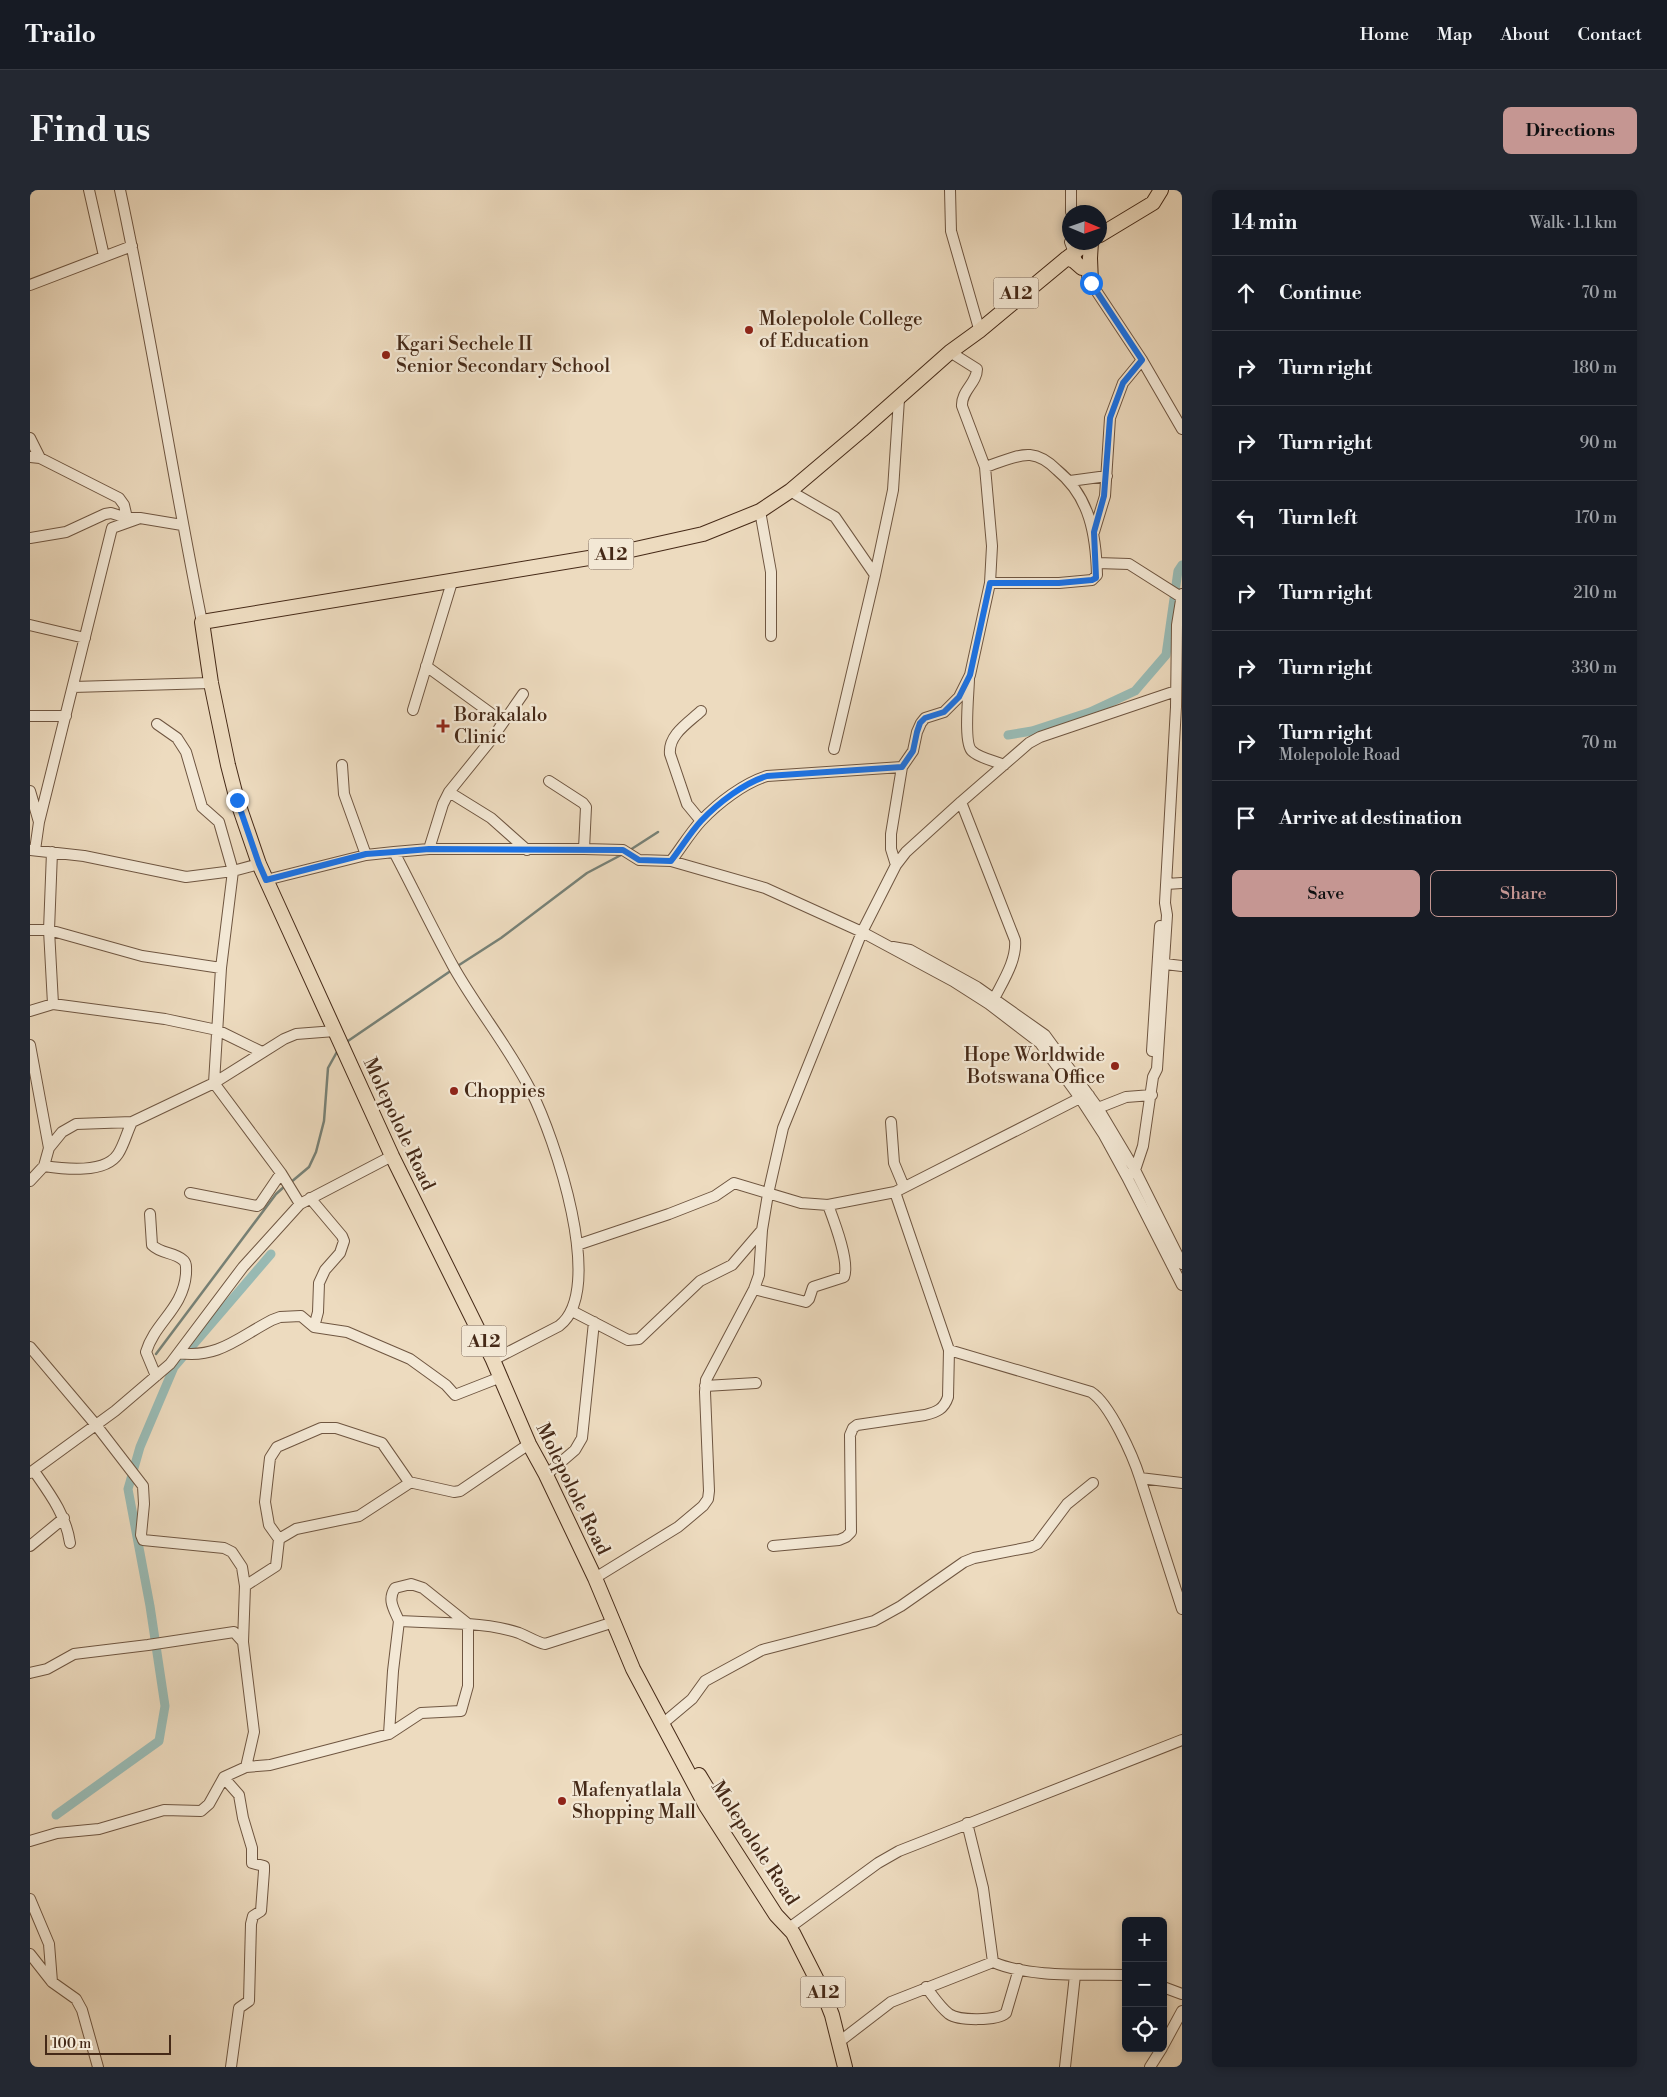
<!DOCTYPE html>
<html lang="en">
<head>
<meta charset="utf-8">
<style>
	body { margin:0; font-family:"Libre Bodoni",serif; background:#242831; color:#f1f3f6 }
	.controls { position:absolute; right:15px; bottom:15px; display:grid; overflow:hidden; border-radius:8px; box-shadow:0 2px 8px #0003 }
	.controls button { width:45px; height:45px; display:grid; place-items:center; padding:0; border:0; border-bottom:1px solid #363941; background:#171b24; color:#f1f3f6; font:25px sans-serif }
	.compass { position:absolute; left:1032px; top:15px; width:45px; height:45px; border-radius:50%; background:#171b24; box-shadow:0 2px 8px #0003; rotate:92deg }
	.scale { position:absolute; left:15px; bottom:12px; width:126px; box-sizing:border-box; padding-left:5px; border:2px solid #452917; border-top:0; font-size:14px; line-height:18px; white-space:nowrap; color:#452917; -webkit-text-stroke:4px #f3e8d5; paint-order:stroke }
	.stop { position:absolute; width:15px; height:15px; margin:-11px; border:4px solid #1a73e8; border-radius:50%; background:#fff }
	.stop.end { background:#1a73e8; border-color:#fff; box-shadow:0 1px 5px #0008 }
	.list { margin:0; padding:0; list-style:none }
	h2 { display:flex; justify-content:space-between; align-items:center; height:65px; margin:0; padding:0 20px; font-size:21px }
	h2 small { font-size:16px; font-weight:400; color:#9ea1a6 }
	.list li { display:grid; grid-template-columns:32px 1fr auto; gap:15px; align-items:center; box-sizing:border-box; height:75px; padding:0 20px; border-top:1px solid #363941 }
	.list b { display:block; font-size:19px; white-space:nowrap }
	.list p { margin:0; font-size:16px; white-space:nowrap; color:#9ea1a6 }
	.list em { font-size:16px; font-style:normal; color:#9ea1a6 }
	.actions { display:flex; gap:10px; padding:15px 20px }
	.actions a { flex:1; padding:11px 0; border:1px solid #c59692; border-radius:8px; text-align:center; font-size:18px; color:#c59692 }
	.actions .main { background:#c59692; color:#111 }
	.icon { flex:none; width:28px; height:28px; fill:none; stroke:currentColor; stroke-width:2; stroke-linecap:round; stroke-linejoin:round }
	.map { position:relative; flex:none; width:1152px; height:1877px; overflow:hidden; border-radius:8px }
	header { display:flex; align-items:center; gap:30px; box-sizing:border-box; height:70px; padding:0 25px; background:#171b24; border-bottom:1px solid #363941 }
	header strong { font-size:24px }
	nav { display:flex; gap:28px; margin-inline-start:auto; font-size:18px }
	.intro { display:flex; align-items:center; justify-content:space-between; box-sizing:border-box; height:120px; padding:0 30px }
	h1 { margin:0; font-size:35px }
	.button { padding:12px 22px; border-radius:8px; background:#c59692; color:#111; font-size:18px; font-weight:700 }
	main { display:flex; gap:30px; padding:0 30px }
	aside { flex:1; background:#171b24; border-radius:8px; box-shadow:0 2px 8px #0003 }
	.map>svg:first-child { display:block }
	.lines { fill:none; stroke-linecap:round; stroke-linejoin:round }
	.stream { stroke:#778176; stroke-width:2.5 }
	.canal { stroke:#99bbb5; stroke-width:9 }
	.minor-casing { stroke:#6f5641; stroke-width:12 }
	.major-casing { stroke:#452917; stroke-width:16 }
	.minor { stroke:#f3e8d5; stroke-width:10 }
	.major { stroke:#eddbbf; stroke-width:14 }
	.route { stroke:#1a73e8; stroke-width:6 }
	.poi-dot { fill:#8f2418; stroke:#f3e8d5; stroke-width:2 }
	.labels { text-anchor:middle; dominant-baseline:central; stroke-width:4.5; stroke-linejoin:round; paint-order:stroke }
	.shield { fill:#f3e8d5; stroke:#796250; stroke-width:1 }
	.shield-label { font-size:18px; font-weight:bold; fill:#452917 }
	.poi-label { font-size:19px; fill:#452917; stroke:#f3e8d5; text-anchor:start }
	.street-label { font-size:19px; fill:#452917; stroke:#f3e8d5 }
</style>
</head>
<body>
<header>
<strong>Trailo</strong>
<nav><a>Home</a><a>Map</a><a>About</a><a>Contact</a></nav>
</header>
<div class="intro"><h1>Find us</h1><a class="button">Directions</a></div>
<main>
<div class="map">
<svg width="1152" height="1877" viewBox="0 0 1152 1877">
	<rect width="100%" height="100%" fill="#eddbbf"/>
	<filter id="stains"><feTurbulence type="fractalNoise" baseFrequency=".004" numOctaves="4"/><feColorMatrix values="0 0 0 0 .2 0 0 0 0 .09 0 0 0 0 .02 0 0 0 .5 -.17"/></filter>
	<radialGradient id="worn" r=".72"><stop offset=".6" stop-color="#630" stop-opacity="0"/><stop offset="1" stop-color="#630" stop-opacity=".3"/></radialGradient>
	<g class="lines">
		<!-- stream -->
		<path class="stream" d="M600 660 628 642
			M426 777 471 748 557 683 593 664
			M315 853 422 780
			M260 993 279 977 286 962 294 931 298 878 308 860
			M126 1164 246 1004 255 996"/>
		<!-- canal -->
		<path class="canal" d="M978 545 1002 541 1060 522 1105 501 1136 465 1148 381 1152 375
			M26 1625 129 1551 135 1516 120 1416 98 1299 110 1257 144 1177 241 1064"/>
		<!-- minor casing -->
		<g class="minor-casing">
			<path id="minor" d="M59 0 74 66
				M90 0C121 143 143 289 172 432
				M920 0 921 41 948 135
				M1041 22V0
				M1040 52 1046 68
				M1057 87 1112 170 1152 239
				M0 95 102 56
				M0 248 10 268
				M0 267 10 268 89 308 94 315 97 328H110L152 335
				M955 277C969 273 986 264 1000 265 1011 266 1020 273 1027 280 1060 307 1066 345 1067 385L1062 390 1029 393H960
				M1040 291 1077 286
				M760 301 805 327 845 385
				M730 321 741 382V446
				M1064 342 1075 306 1080 228 1093 193 1112 170
				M0 348 36 342 75 324 81 323 97 328
				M1067 373 1099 374 1151 407
				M0 435 55 448
				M396 476 473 532
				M939 488C939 502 933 553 942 561 949 568 965 571 974 575
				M43 497 181 493
				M383 520 422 392
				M0 526H36
				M127 534 147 548 156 562 172 617 189 632 203 681 191 778 184 893 251 983 270 1014
				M804 559 845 385 863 300 869 209
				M312 575 314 604 336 665
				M519 591 553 613 556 617 554 659
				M0 601 9 632 5 660
				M419 602 461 628 497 660
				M931 612 985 750C987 770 973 791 964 809L961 812
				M671 631 657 614 640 564C638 545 658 533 671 521
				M9 632 81 342 82 338 110 328
				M399 659 413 614 419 602 461 550 493 504
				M0 660 54 666 156 687 203 681 229 674
				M22 662 19 740 23 814
				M364 662C384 700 402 738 423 776 447 819 479 857 501 901 524 946 577 1100 529 1136L463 1170
				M641 671C651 658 660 643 671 631 688 613 714 593 737 586L872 577
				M866 675 861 659V644L872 577 883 561 887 542 891 533 895 528 914 522 929 507 940 485 960 393 962 356 955 277 932 216C931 201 947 193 947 179L920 162
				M236 690 336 665 364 662 399 659H554L593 660 609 670 641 671 735 698 832 742 923 791 959 814 1010 853 1050 908 1074 945 1097 987 1152 1095
				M1136 694 1152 693
				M0 740H19L112 766 191 778
				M863 757 880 760 947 797 1015 845 1068 918 1105 980 1152 1074
				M1135 774 1152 776
				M0 821 23 814 135 829 187 840 232 862
				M0 855 19 958
				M1122 861 1130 736
				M1068 918 1096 907 1122 905
				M861 932 864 973 874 997
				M14 976C34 979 75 984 88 964 94 955 97 942 102 932
				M1097 987 1105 980 1113 956 1123 887 1127 879 1137 725 1135 713 1146 517 1147 435 1152 404
				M0 991 14 976 19 958 32 942 46 934 102 932 184 893 254 849 266 844 305 841
				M160 1003 227 1016 230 1014 251 983
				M280 1008 312 1046 314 1051 310 1063 295 1080 289 1093 288 1122 284 1137
				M120 1024 122 1055C131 1064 144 1062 153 1070 157 1073 156 1079 156 1084 153 1119 125 1132 116 1162L126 1186
				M547 1055 639 1024 685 1006 704 993 771 1013 798 1015 865 1002 1050 908 1059 905
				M724 1099 776 1112 779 1109 783 1097 814 1087C820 1072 804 1031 798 1015
				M542 1121 598 1150 609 1149 670 1091 702 1075 732 1040
				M0 1157 66 1235 113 1296 114 1314 111 1345 113 1350 194 1358 202 1362 212 1377 215 1396 213 1452 224 1542 216 1577
				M919 1160 1061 1202C1080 1214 1103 1266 1110 1288L1152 1293
				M149 1163C188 1169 209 1147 242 1130L250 1127 271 1126 284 1137 317 1142 380 1169 416 1195 425 1205 471 1187
				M675 1196 726 1193
				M4 1281C20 1304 36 1325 40 1353
				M0 1283 85 1221 140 1174 213 1077 270 1014 362 966
				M516 1285 545 1260 552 1248 564 1132
				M1110 1288 1152 1419
				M249 1349 239 1335 235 1312 240 1268 247 1257 291 1238H306L352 1253 379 1292
				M0 1356 34 1328
				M743 1356 809 1350 816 1347 821 1342 820 1245 823 1238 827 1235 895 1225C907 1222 914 1219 918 1207L919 1160 865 1002
				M565 1388 648 1337 673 1316 678 1309 679 1301 675 1202 676 1190 724 1099 729 1085 732 1040 738 1004 753 938 832 742 866 675 876 662 931 612 999 553 1010 547 1146 501
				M215 1396 246 1376 249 1349 266 1339 329 1326 378 1294 379 1292 424 1302 430 1301 499 1254
				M0 1483 17 1479 44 1464 52 1463 118 1455 204 1442 213 1452
				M637 1530 662 1509 675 1491 732 1460 844 1431 871 1416 934 1372 944 1368 1001 1357 1007 1354 1037 1314 1063 1293
				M359 1544 363 1481 369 1431
				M194 1588 209 1605 213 1628 222 1658V1673L234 1676V1681L231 1721 223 1726 221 1734 219 1811 209 1818 201 1877
				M937 1633 953 1698 963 1772
				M0 1651 27 1643 69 1639 134 1620 171 1621 179 1614 194 1587 216 1577 240 1575 359 1544 391 1523 431 1521 438 1496V1434L393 1398 381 1394 365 1398C357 1410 364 1419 369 1431L438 1434C455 1435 474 1438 489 1443 499 1447 506 1452 515 1454L584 1432
				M0 1709 19 1754 22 1792 46 1809 52 1820 68 1877
				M759 1738 848 1673 869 1661 1152 1550
				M0 1764 22 1792
				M896 1797C903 1806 910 1817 919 1824 929 1831 967 1831 976 1823L989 1779
				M1133 1797 1152 1804
				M809 1852 861 1812 963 1772C999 1788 1056 1784 1096 1785
				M1133 1856 1152 1821
				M1035 1877 1045 1785
				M1120 1877 1132 1858"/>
		</g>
		<!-- major casing -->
		<g class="major-casing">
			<path id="major" d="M1070 45 1123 13 1131 0
				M1037 68 1044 71 1052 78
				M1061 93 1060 68 1061 52
				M669 1585 698 1633
				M815 1877 802 1825 793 1802 763 1743 746 1725 676 1616 603 1479 565 1388 516 1285 499 1254 463 1170 362 966 229 674 207 610 198 575 181 493 172 432 583 364 673 344 730 321 760 301 832 240 920 162 949 141 1037 68 1058 52"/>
		</g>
		<!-- minor -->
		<use href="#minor" class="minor"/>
		<!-- major -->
		<use href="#major" class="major"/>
	</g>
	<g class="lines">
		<!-- route -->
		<path class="route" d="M207 610 229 674 236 690 336 664 364 662 399 659 593 660 609 670 641 671C651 658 660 643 671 631 688 613 714 593 737 586L872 577 883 561 887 542 890 533 895 528 914 522 929 507 940 485 960 393H1029L1062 390 1066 388 1064 342 1074 306 1080 228 1093 193 1112 170 1061 93"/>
	</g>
	<!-- markers -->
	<g class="poi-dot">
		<circle cx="719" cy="140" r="5"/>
		<circle cx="356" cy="165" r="5"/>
		<path d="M410.5 528.5h5v5h5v5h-5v5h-5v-5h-5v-5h5z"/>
		<circle cx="1085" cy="876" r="5"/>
		<circle cx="424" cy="901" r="5"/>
		<circle cx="532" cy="1611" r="5"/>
	</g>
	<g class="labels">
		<!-- shield labels -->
		<g class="shield">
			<rect x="963.5" y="87.5" width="45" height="31" rx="4"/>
			<rect x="558.5" y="348.5" width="45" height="31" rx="4"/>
			<rect x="431.5" y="1135.5" width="45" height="31" rx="4"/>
			<rect x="770.5" y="1786.5" width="45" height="31" rx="4"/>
		</g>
		<g class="shield-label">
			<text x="986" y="103">A12</text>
			<text x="581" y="364">A12</text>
			<text x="454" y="1151">A12</text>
			<text x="793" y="1802">A12</text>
		</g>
		<!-- poi labels -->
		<g class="poi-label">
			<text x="729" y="129">Molepolole College<tspan x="729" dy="22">of Education</tspan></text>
			<text x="366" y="154">Kgari Sechele II<tspan x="366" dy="22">Senior Secondary School</tspan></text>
			<text x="424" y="525">Borakalalo<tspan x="424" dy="22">Clinic</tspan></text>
			<text x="1075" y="865" text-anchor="end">Hope Worldwide<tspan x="1075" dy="22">Botswana Office</tspan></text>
			<text x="434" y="901">Choppies</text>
			<text x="542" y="1600">Mafenyatlala<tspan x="542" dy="22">Shopping Mall</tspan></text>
		</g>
		<!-- street labels -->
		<g class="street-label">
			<text transform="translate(369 934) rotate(65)">Molepolole Road</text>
			<text transform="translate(543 1299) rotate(64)">Molepolole Road</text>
			<text transform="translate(725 1653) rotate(57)">Molepolole Road</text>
		</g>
	</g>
	<rect width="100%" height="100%" filter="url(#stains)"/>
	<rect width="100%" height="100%" fill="url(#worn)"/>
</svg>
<div class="controls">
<button>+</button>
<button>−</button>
<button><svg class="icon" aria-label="locate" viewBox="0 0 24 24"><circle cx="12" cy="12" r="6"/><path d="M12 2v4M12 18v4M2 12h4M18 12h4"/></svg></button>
</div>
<svg class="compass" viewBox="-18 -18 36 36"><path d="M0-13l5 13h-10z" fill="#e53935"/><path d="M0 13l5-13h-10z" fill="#9ea1a6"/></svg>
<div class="scale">100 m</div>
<div class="stop" style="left:1061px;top:93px"></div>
<div class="stop end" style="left:207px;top:610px"></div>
</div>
<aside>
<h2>14 min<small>Walk · 1.1 km</small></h2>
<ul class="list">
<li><svg class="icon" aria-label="ahead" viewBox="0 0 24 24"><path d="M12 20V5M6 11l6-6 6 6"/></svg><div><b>Continue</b></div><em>70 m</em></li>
<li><svg class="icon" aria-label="right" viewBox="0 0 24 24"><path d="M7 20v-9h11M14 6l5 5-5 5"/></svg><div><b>Turn right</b></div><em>180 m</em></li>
<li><svg class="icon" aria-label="right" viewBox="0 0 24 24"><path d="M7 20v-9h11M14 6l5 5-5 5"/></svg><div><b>Turn right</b></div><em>90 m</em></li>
<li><svg class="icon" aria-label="left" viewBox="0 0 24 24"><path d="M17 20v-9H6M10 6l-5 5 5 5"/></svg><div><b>Turn left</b></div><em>170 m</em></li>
<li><svg class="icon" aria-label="right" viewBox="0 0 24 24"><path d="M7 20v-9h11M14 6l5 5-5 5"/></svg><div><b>Turn right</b></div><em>210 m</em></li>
<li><svg class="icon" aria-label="right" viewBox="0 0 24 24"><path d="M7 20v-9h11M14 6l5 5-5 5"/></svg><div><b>Turn right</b></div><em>330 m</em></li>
<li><svg class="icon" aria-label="right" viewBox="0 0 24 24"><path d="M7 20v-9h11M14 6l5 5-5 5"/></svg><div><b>Turn right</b><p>Molepolole Road</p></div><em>70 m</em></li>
<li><svg class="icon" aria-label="arrive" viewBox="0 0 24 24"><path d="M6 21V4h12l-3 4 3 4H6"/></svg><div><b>Arrive at destination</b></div></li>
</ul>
<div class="actions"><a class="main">Save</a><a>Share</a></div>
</aside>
</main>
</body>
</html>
